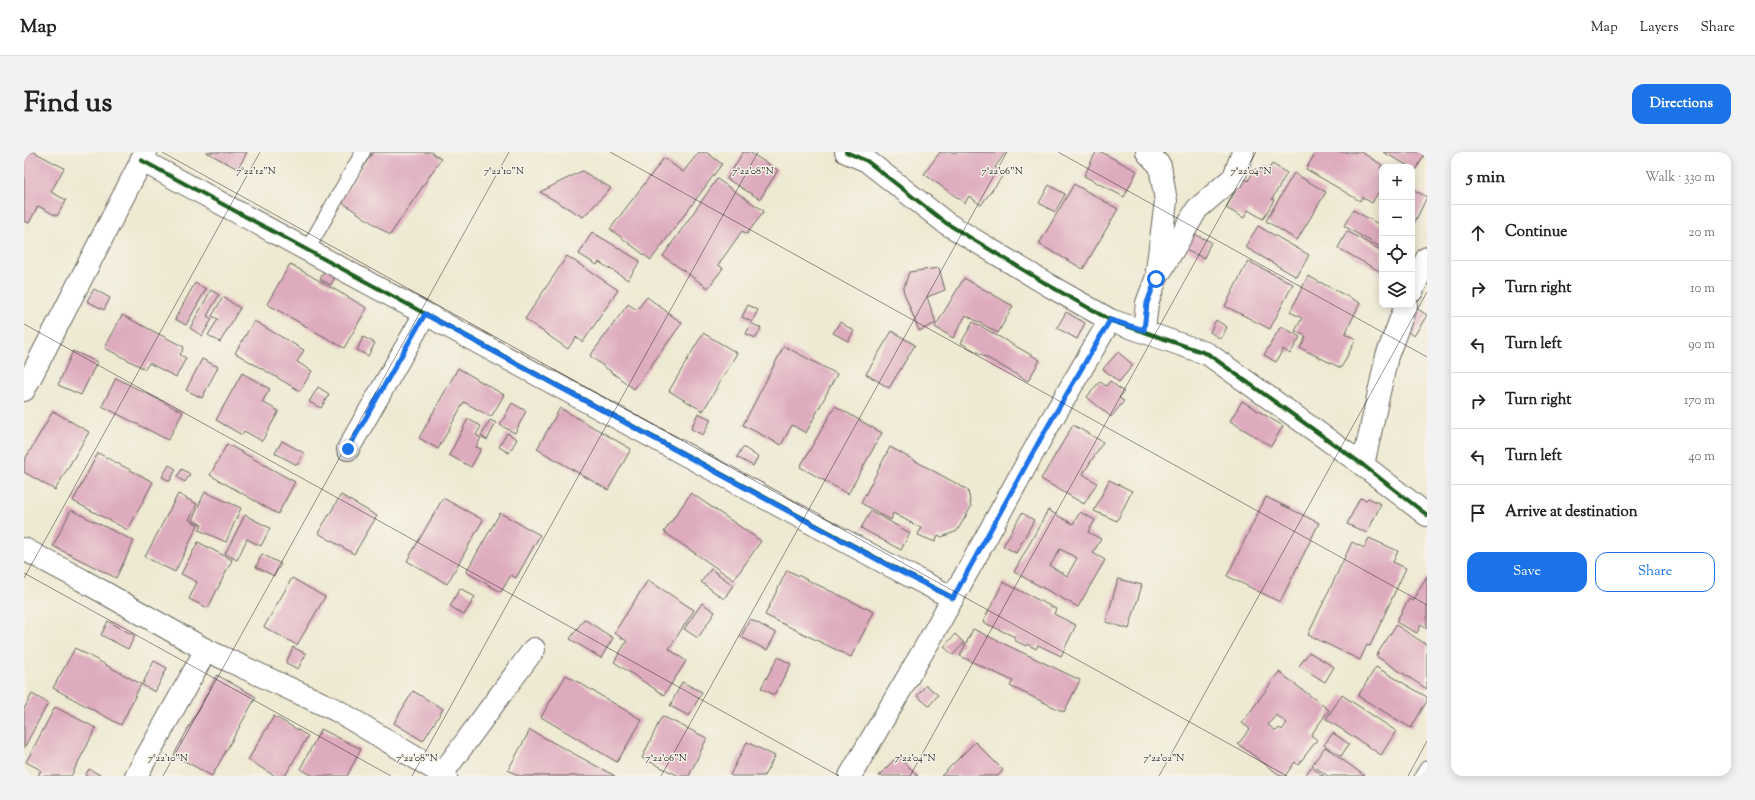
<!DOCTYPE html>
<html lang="en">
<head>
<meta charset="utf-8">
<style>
	body { margin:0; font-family:"Sorts Mill Goudy",serif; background:#f2f2f2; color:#222 }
	.controls { position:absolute; right:12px; top:12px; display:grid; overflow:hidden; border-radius:8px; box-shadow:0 2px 10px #0003 }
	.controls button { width:36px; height:36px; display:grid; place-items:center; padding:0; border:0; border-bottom:1px solid #e0e0e0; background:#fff; color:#222; font:20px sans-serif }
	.stop { position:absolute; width:12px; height:12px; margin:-9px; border:3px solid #1a73e8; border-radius:50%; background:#fff }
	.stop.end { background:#1a73e8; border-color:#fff; box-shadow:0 1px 4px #0008 }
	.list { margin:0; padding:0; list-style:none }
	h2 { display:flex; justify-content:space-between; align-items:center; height:52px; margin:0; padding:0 16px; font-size:17px }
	h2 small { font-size:13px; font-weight:400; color:#767676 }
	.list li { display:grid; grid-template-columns:26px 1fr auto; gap:12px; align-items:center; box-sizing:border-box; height:56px; padding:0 16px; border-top:1px solid #e0e0e0 }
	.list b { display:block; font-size:15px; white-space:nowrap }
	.list em { font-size:13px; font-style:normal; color:#767676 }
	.actions { display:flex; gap:8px; padding:12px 16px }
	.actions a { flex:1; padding:9px 0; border:1px solid #1a73e8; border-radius:12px; text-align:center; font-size:14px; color:#1a73e8 }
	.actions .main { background:#1a73e8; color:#fff }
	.icon { flex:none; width:22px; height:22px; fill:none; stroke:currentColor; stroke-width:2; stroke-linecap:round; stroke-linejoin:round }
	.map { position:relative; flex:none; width:1403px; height:624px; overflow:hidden; border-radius:12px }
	header { display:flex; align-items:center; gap:24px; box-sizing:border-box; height:56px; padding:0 20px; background:#fff; border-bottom:1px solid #e0e0e0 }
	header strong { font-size:19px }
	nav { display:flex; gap:22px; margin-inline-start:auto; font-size:14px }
	.intro { display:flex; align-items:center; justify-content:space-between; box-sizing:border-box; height:96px; padding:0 24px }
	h1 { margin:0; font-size:28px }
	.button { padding:10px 18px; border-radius:12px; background:#1a73e8; color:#fff; font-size:14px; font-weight:700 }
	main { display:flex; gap:24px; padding:0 24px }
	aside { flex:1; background:#fff; border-radius:12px; box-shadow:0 2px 10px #0003 }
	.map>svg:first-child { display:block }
	.building { fill:#deabbe; fill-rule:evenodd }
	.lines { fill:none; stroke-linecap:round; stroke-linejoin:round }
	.service-casing { stroke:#66645c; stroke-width:16 }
	.minor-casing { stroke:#66645c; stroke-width:24 }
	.service { stroke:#fff; stroke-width:14 }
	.minor { stroke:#fff; stroke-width:22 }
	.cycleway-casing { stroke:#f7f3e8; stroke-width:6 }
	.cycleway { stroke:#1b5e20; stroke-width:4 }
	.route { stroke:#1a73e8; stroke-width:5 }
	.ticks { fill:none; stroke:#1c1c1c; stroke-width:1; stroke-opacity:0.45 }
	.ticks-label { font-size:10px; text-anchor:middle; fill:#1c1c1c; stroke:#f7f3e8; stroke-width:3; stroke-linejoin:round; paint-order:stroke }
</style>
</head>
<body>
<header>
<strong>Map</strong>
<nav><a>Map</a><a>Layers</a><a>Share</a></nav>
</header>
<div class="intro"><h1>Find us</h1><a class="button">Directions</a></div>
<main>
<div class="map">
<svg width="1403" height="624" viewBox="0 0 1403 624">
	<rect width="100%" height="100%" fill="#f7f3e8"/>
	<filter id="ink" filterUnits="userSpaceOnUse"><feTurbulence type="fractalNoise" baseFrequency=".025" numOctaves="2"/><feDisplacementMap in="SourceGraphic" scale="8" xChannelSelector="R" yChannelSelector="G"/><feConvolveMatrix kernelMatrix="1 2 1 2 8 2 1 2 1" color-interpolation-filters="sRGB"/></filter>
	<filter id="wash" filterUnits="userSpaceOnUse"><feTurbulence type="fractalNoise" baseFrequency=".012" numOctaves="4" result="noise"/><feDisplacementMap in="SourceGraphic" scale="16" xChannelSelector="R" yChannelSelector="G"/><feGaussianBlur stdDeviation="0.9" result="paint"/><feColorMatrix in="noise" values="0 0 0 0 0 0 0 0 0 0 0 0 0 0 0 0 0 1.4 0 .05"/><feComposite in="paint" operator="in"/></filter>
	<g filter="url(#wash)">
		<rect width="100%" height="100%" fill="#eee9d2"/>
		<g id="blocks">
			<!-- building -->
			<path class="building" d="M0 0H10L40 16 27 40 42 48 33 64 14 54 5 71 0 69Z
				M182 0H223L214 17Z
				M349 0H407L417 7 366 83 316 49Z
				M675 0H682L698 12 627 108 586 77 640 6 659 20Z
				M719 0H725L754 18 736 47 703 27Z
				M916 0H982L971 15 980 22 957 53 945 44 941 51 900 22Z
				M1072 0H1077L1113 19 1100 45 1060 24Z
				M1292 0H1337L1358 13 1356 16 1358 18V34L1348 51 1338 45 1336 49 1282 17Z
				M1359 0H1402L1392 18Z
				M1248 12 1263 21 1248 47 1250 48 1239 67 1224 58 1220 66 1202 56 1219 26 1224 29 1231 17 1236 20 1238 15 1244 19Z
				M558 19 587 36 559 65 516 40Z
				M1270 21 1302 40 1273 88 1242 69Z
				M693 27 740 59 723 82 718 79 694 113 699 116 684 136 639 104Z
				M1050 32 1094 57 1059 117 1015 92Z
				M1025 33 1041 42 1031 60 1015 51Z
				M1388 37 1403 45 1388 76Z
				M1329 58 1358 74V96L1320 74Z
				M1234 74 1285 103 1273 125 1221 95Z
				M1323 79 1358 99 1357 120 1314 96Z
				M568 80 616 109 604 128 575 110 573 113 555 102Z
				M1168 81 1187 90 1180 106 1161 98Z
				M543 104 594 138 559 190 552 185 544 197 501 167Z
				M1224 109 1269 132 1246 177 1201 154Z
				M266 112 343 156 320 196 243 152Z
				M303 114 313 120 307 133 296 127Z
				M915 116 921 138 903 145 912 171 895 179 879 138 885 120Z
				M1284 124 1336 151 1321 182 1332 187 1317 216 1276 196 1282 184 1271 179 1278 166 1266 160Z
				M940 126 989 154 974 181 942 163 929 186 911 175Z
				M171 131 182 137 162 173 151 167Z
				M70 137 86 146 80 158 63 149Z
				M187 138 195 143 183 164 188 167 178 184 166 176Z
				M199 145 216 156 196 190 184 183 194 167 188 164Z
				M623 145 658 171 610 237 566 204 604 152 613 158Z
				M724 153 734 158 728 170 718 165Z
				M1387 153 1403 163 1390 184 1374 174Z
				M1042 160 1061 171 1053 187 1033 176Z
				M98 163 160 195 156 203 162 206 152 225 125 211 121 217 81 196Z
				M1192 168 1203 175 1197 187 1186 180Z
				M230 169 280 198 273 210 288 219 276 239 211 201Z
				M816 170 830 179 824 189 809 181Z
				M949 170 1016 208 1004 229 937 191Z
				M727 171 737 176 732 186 722 182Z
				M1257 174 1276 185 1266 202 1259 197 1252 210 1240 203Z
				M868 179 891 193 865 236 842 222Z
				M679 181 713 201 679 259 645 239Z
				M339 185 351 191 344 204 333 198Z
				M760 194 813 222 782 281 768 273 757 293 719 273Z
				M49 199 73 210 57 243 34 233Z
				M1094 200 1109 213 1095 230 1079 217Z
				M178 207 194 215 178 246 162 238Z
				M434 216 480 243 467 265 440 250 414 297 395 286Z
				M218 221 246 237 238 250 255 259 238 289 220 279 218 283 192 268Z
				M92 226 159 260 144 288 78 254Z
				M1076 229 1082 234 1086 229 1100 240 1095 246 1100 249 1087 265 1063 245Z
				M294 235 305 242 297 256 285 250Z
				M1218 249 1259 274 1247 294 1206 269Z
				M488 251 502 259 491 281 476 273Z
				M811 254 858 281 824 342 776 315Z
				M536 256 607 297 584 338 513 297Z
				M29 259 65 280 31 338 0 320V309Z
				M674 261 687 267 679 283 667 277Z
				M444 267 457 274 452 283 457 286 452 295 457 297 447 315 425 303Z
				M466 268 472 271 463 288 457 284Z
				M1049 273 1079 290 1059 322 1073 331 1060 352 1017 327Z
				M483 281 493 287 485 301 475 295Z
				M258 289 280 301 273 313 251 301Z
				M203 292 271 330 254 362 186 323Z
				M719 295 734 305 729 314 713 305Z
				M866 295 944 338 947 355 933 379 918 385 914 383 911 390 894 383 897 376 869 361 867 368 837 351Z
				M74 301 129 330 104 378 49 349Z
				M145 313 152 317 146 329 138 325Z
				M158 317 166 322 161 330 153 325Z
				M1085 328 1108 339 1093 369 1070 359Z
				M181 340 217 356 202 390 175 378 178 373 168 368Z
				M667 341 737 389 710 428 640 380Z
				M154 342 173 352 165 368 174 373 151 420 121 405Z
				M317 343 353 364 330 402 294 381Z
				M1242 345 1295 371 1256 450 1203 424Z
				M419 346 459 368 423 432 383 409Z
				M1336 346 1342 348 1344 346 1357 352 1343 381 1323 372Z
				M47 358 110 389 92 426 29 394Z
				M1024 358 1049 372 1056 360 1071 368 1064 380 1077 387 1069 401 1081 408 1054 455 990 420ZM1036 397 1053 406 1043 424 1026 414Z
				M847 359 886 381 877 398 837 376Z
				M476 361 516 383 492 426 487 423 477 440 442 420Z
				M998 361 1010 368 992 401 979 394Z
				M221 363 246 376 237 394 223 387 213 408 201 402Z
				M1345 386 1374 399 1369 410 1382 416 1346 494 1343 493 1336 508 1284 483 1328 390 1340 396Z
				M174 390 208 408 184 456 165 447 173 430 157 422Z
				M238 402 257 412 250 424 232 415Z
				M687 417 709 433 700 447 677 430Z
				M763 418 850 460 827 505 741 463Z
				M1403 424V477L1397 473 1393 481 1372 470 1385 447 1388 449Z
				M268 426 301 445 273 493 240 475Z
				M1094 427 1118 433 1105 477 1082 470Z
				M624 428 670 458 645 497 662 509 640 543 590 510 603 489 590 481Z
				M979 430 1032 457 1030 462 1052 473 1037 504 1014 493 1012 497 1003 492 1002 494 990 488 991 485 959 470Z
				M436 436 451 445 440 463 426 454Z
				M678 451 691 460 674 486 660 477Z
				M560 467 589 486 577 506 546 487Z
				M726 467 752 481 743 498 717 485Z
				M84 469 111 484 104 497 77 483Z
				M1372 473 1403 493V537L1352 504Z
				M949 477 1056 528 1040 560 986 534 989 529 936 504Z
				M931 482 940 491 929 503 920 495Z
				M269 495 282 502 274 517 262 511Z
				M51 496 117 532 97 573 29 536Z
				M1285 500 1310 515 1301 530 1275 514Z
				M754 505 767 512 750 543 737 536Z
				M130 509 143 516 131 540 118 533Z
				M1352 515 1403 545V549L1387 576 1334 544Z
				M1255 520 1305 558 1287 583 1293 588 1274 613 1271 610 1261 624H1257L1214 592 1226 577 1218 571ZM1252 563 1263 571 1258 578 1255 576 1252 579 1244 573Z
				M193 523 232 545 188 624 150 603Z
				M542 523 618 568 593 610 517 565Z
				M658 530 678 540 665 564 646 554Z
				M902 533 914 543 905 554 893 544Z
				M389 539 419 557 399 589 370 571Z
				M8 542 24 551 0 596V557Z
				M1318 543 1372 579 1357 603 1302 567Z
				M31 555 72 576 47 624H14L17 618 2 610Z
				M250 564 284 584 261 624H251L224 608Z
				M638 564 683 586 665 624H655L618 606Z
				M297 577 337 597 323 624H290L276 617Z
				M506 578 591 624H495L484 618Z
				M1309 581 1325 592 1317 604 1300 593Z
				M723 590 751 604 740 624H708L706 623Z
				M951 590 979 618 974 624H917Z
				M1301 595 1341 624H1304L1288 613Z
				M874 604 894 624H854Z
				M1287 615 1300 624H1281Z
				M65 617 78 624H61Z"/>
		</g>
	</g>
	<g filter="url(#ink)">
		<use href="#blocks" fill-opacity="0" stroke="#66645c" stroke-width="1"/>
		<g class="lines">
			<!-- service casing -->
			<g class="service-casing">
				<path id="service" d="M283 98 339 0
					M1398 624 1403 616"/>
			</g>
			<!-- minor casing -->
			<g class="minor-casing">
				<path id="minor" d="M822 0 843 9 922 71 1026 134 1086 168 1184 202 1339 313 1403 363
					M1123 0 1136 14 1142 49 1133 118
					M117 8 869 415 929 446
					M1388 139 1403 106
					M1120 178 1123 151 1132 127 1173 57 1210 25 1219 0
					M0 238 122 0
					M324 297 401 162
					M1339 313 1363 204 1382 153
					M0 397 58 428 182 498 312 558 422 624
					M418 622 510 497
					M112 624 182 498
					M826 624 905 489 1017 286 1086 168"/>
			</g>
			<!-- service -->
			<use href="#service" class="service"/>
			<!-- minor -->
			<use href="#minor" class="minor"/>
			<!-- cycleway casing -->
			<g class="cycleway-casing">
				<path id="cycleway" d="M822 0 843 9 922 71 1026 134 1086 168 1184 202 1339 313 1403 363
					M117 8 869 415 929 446"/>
			</g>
			<!-- cycleway -->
			<use href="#cycleway" class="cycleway"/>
		</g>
	</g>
	<g class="lines" filter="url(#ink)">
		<!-- route -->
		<path class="route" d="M324 297 401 162 869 416 929 446 1017 286 1086 168 1120 178 1123 151 1132 127"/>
	</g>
	<!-- ticks -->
	<path class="ticks" d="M138 0 1263 624M586 0 1403 453M1034 0 1403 205M0 172 815 624M0 421 367 624M0 426 236 0M139 624 485 0M388 624 734 0M637 624 983 0M886 624 1232 0M1135 624 1403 140M1384 624 1403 589"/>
	<g class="ticks-label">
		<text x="232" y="22">7°22'12"N</text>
		<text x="480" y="22">7°22'10"N</text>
		<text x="729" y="22">7°22'08"N</text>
		<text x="978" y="22">7°22'06"N</text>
		<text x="1227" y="22">7°22'04"N</text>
		<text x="144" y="609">7°22'10"N</text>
		<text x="393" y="609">7°22'08"N</text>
		<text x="642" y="609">7°22'06"N</text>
		<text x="891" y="609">7°22'04"N</text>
		<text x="1140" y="609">7°22'02"N</text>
	</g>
</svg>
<div class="controls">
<button>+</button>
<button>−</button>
<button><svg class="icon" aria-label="locate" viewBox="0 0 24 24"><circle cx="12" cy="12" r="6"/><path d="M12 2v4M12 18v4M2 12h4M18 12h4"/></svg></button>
<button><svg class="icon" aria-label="layers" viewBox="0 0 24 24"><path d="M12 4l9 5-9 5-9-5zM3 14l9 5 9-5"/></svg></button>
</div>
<div class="stop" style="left:1132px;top:127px"></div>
<div class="stop end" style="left:324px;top:297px"></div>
</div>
<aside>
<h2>5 min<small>Walk · 330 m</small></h2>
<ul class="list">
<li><svg class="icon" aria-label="ahead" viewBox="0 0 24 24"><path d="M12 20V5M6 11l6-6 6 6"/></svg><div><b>Continue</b></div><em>20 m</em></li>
<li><svg class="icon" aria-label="right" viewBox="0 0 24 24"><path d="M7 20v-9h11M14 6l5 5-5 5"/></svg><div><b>Turn right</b></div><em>10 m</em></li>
<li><svg class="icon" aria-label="left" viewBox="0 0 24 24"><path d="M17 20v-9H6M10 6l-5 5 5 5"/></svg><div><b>Turn left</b></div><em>90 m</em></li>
<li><svg class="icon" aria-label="right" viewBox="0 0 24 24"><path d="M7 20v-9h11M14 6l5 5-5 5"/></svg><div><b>Turn right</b></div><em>170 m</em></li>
<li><svg class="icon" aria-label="left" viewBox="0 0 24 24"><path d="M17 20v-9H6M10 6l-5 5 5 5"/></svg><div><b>Turn left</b></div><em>40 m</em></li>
<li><svg class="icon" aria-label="arrive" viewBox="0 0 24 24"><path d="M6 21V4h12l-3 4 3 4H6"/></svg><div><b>Arrive at destination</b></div></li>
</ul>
<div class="actions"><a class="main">Save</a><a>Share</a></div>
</aside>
</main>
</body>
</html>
